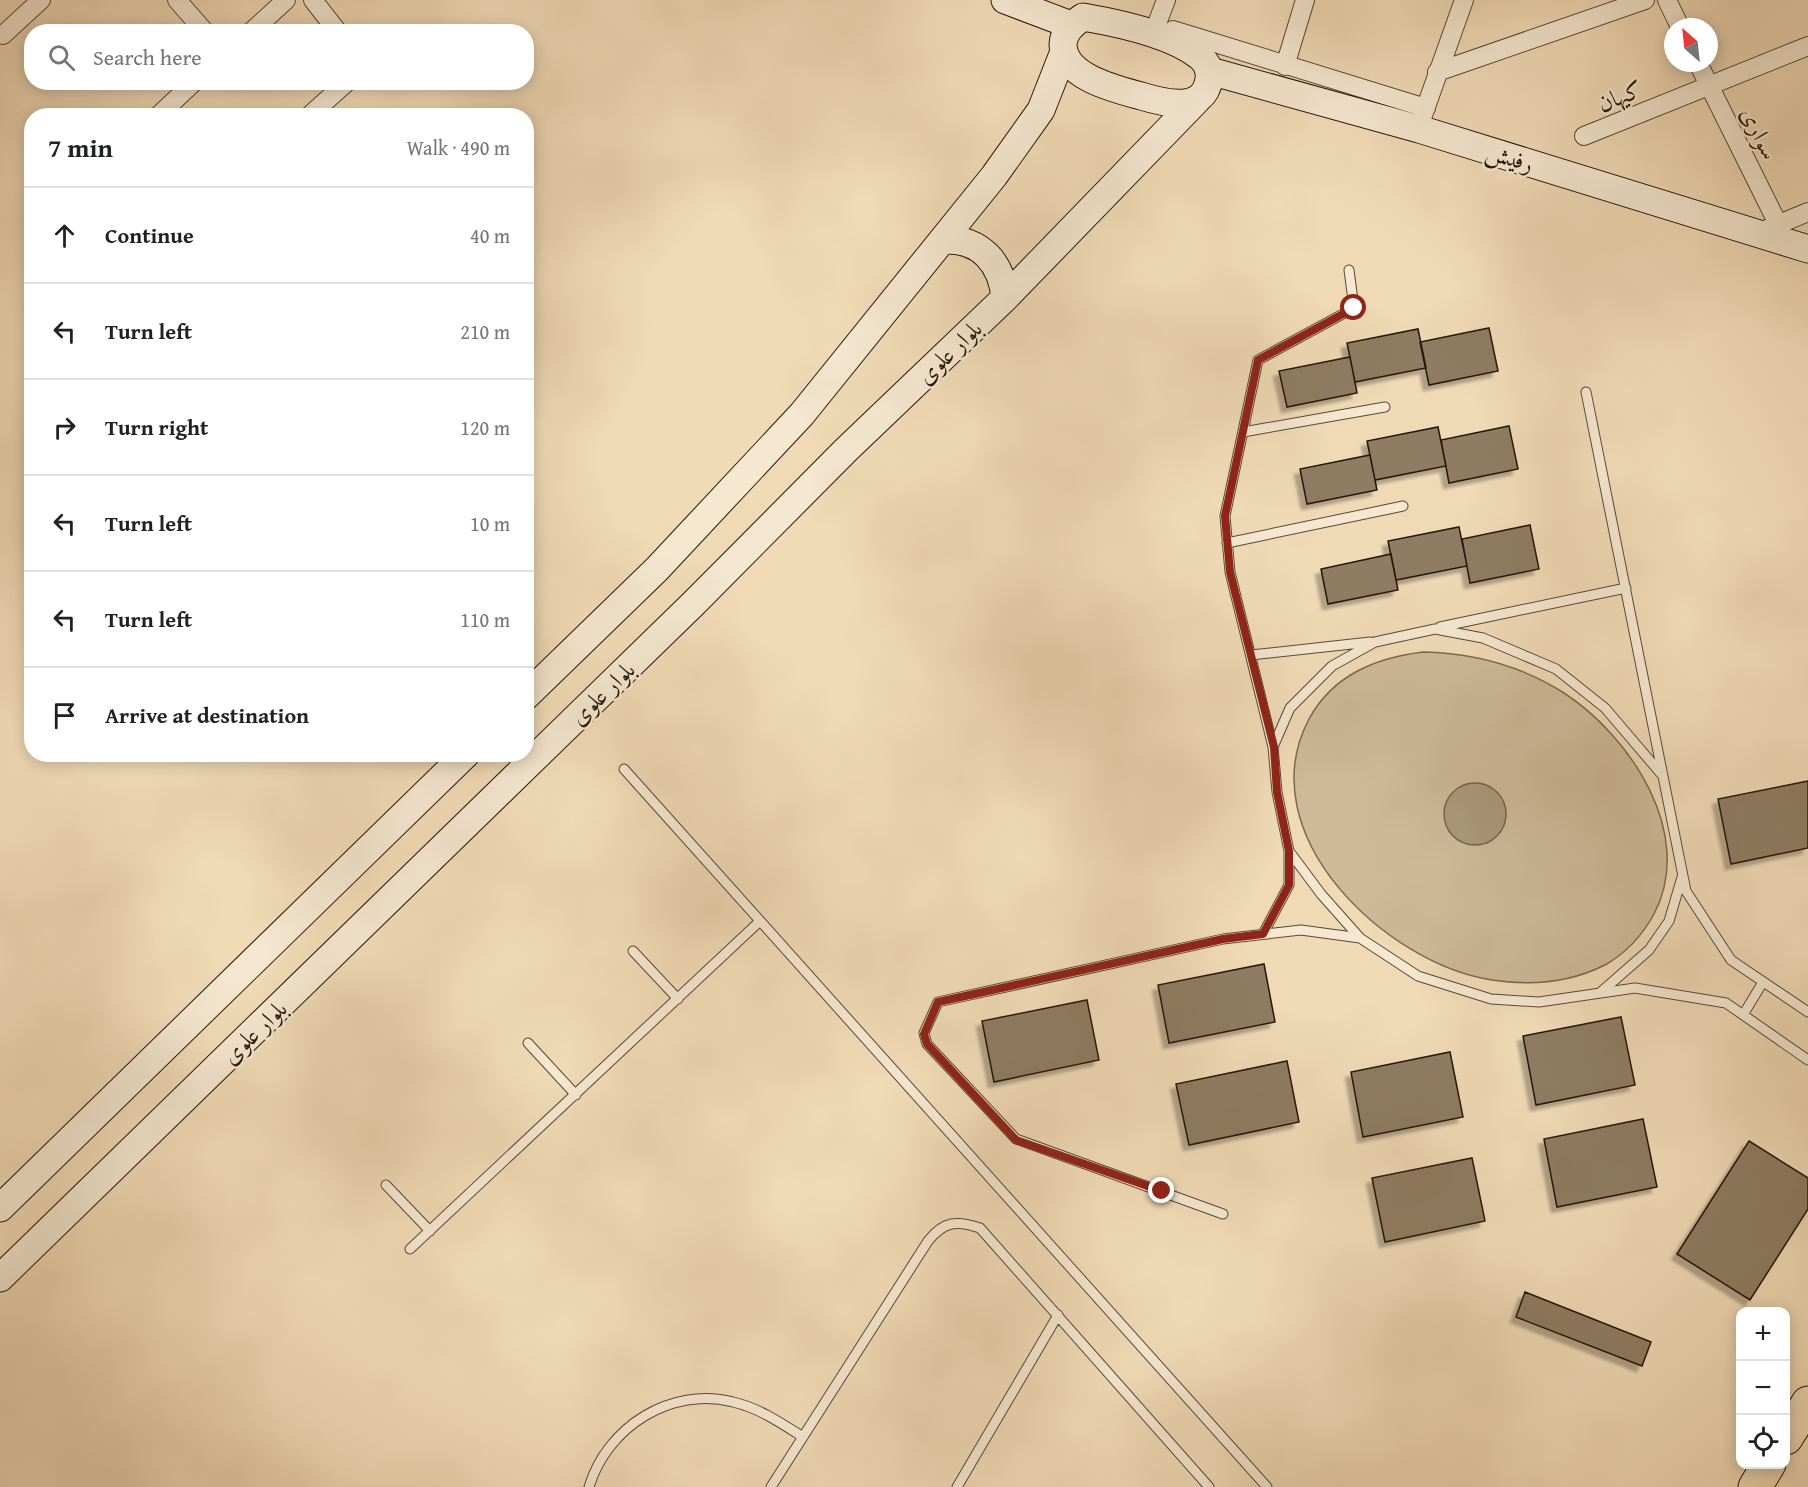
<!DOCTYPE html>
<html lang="en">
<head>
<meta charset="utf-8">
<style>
	body { margin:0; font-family:"Gentium Book Plus",Amiri,serif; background:#f2f2f2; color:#202124 }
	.controls { position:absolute; right:18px; bottom:18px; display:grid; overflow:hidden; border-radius:12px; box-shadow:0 3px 15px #0003 }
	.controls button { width:54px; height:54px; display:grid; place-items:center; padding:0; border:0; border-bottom:2px solid #e0e0e0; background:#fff; color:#202124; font:30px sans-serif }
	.compass { position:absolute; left:1664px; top:18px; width:54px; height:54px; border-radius:50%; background:#fff; box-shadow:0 3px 15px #0003; rotate:333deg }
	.stop { position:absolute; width:18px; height:18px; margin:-14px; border:4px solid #8f2418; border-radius:50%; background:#fff }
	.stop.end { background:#8f2418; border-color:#fff; box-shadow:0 2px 6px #0008 }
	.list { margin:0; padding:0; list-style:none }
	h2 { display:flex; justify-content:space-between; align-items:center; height:78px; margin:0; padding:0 24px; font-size:26px }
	h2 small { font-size:20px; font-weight:400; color:#757577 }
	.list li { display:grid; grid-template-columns:39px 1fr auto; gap:18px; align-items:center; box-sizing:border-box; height:96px; padding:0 24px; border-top:2px solid #e0e0e0 }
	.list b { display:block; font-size:22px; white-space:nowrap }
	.list em { font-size:20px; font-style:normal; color:#757577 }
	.icon { flex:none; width:33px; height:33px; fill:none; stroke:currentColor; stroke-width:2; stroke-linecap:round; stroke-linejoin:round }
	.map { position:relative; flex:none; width:1808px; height:1487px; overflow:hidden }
	.search { position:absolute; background:#fff; box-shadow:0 3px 15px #0003; left:24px; top:24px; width:510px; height:66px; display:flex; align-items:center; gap:15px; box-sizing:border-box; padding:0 21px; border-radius:24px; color:#757577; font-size:22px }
	.panel { position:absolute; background:#fff; box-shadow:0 3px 15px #0003; left:24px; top:108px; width:510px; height:654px; border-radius:24px }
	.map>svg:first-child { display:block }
	.green { fill:#ceb999; stroke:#7a6852; stroke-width:1.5; fill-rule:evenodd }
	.water { fill:#ab987c; stroke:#76644f; stroke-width:1.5 }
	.building { fill:#8f7c64; stroke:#26170b; stroke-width:1.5; filter:url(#shadow) }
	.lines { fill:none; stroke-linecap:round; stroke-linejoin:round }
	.lane-casing { stroke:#584836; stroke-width:11 }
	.street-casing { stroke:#584836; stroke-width:20 }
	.secondary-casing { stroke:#26170b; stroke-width:29 }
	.highway-casing { stroke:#26170b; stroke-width:35 }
	.lane { stroke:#f5e7d0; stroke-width:9 }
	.street { stroke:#f5e7d0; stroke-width:18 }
	.secondary { stroke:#f5e7d0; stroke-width:27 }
	.highway { stroke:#f0dab6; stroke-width:33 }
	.route { stroke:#8f2418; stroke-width:8 }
	.labels { text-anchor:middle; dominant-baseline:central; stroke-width:4.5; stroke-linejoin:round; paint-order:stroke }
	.street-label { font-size:24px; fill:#26170b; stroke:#f5e7d0 }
</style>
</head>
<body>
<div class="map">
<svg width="1808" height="1487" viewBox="0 0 1808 1487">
	<defs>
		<filter id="shadow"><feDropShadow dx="-5.5" dy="5.5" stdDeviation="1.5" flood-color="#0004"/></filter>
	</defs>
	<rect width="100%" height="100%" fill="#f0dab6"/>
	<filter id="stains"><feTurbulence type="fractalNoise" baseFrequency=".00333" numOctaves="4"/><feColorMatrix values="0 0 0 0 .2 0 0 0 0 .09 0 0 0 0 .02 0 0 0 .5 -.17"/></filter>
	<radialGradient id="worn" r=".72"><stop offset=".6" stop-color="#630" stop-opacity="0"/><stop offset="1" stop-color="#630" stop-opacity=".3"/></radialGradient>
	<!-- green -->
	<path class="green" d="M1423 652C1474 653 1520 665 1564 693 1630 736 1696 834 1654 914 1642 936 1626 953 1605 965 1569 983 1531 986 1492 980 1386 964 1248 834 1309 719 1333 675 1375 658 1423 652ZM1473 784 1499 795C1511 814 1506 832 1487 843L1458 840C1436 821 1444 790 1473 784Z"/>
	<!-- water -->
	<path class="water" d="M1444 814a31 31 0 1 1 62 0a31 31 0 1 1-62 0Z"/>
	<!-- building -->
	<path class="building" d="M1489 328 1498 371 1429 385 1420 342Z
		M1418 329 1426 368 1355 382 1347 343Z
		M1350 357 1357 393 1287 407 1279 371Z
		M1509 426 1518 469 1449 483 1441 440Z
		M1438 427 1446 466 1375 480 1367 441Z
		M1370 455 1377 490 1307 504 1300 469Z
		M1530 525 1539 569 1470 583 1462 539Z
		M1459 527 1467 566 1396 580 1388 541Z
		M1391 554 1398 590 1328 604 1321 569Z
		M1808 781V848L1731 864 1718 799Z
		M1264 964 1275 1022 1169 1043 1158 985Z
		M1087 1000 1099 1060 994 1082 982 1021Z
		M1621 1017 1635 1085 1536 1105 1523 1036Z
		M1450 1052 1463 1117 1363 1137 1351 1072Z
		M1287 1061 1299 1122 1189 1145 1176 1084Z
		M1643 1119 1657 1187 1557 1207 1544 1139Z
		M1749 1141 1808 1178V1209L1750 1300 1677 1254Z
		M1472 1158 1485 1221 1385 1242 1372 1178Z
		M1525 1292 1651 1342 1642 1366 1516 1317Z"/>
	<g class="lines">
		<!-- lane casing -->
		<g class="lane-casing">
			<path id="lane" d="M1586 392 1686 891 1731 960 1808 1012
				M1243 432 1385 407
				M1227 543 1403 506
				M1440 627 1626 588
				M1251 655 1370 642
				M1273 747 1230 572 1225 516 1258 360 1354 308 1349 270
				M624 769 1267 1487
				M1263 934 1289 885V851
				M1360 938 1321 894 1289 851 1277 792 1273 747 1290 708 1332 666 1375 642 1435 629 1483 638 1556 669 1605 708 1663 776
				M633 951 678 999
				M1601 992 1649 950 1669 921 1682 877
				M1743 1015 1763 982
				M528 1043 576 1095
				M386 1185 430 1231
				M1223 1214 1016 1139 927 1044 924 1033 938 1002 1223 939 1301 930 1360 938 1418 976 1491 999 1539 1002 1635 988 1726 1003 1808 1060
				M410 1249 760 921
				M589 1487C607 1427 671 1386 733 1402 759 1408 781 1423 803 1437
				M771 1487 928 1241C944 1221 957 1220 980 1228L1209 1487
				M957 1487 1058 1315"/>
		</g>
		<!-- street casing -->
		<g class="street-casing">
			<path id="street" d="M177 0 205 32
				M313 0 338 32
				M1667 0 1680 27
				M1173 30 1426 108
				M251 32 286 0
				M1153 34 1166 0
				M3 35 41 0
				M1698 63 1778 224
				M1285 66 1305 0
				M1437 72 1645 0
				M158 116 194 82
				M309 116 347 82
				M1422 118 1464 0
				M1584 136 1808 46
				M1767 229 1808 212"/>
		</g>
		<!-- secondary casing -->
		<g class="secondary-casing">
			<path id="secondary" d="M1005 0 1071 25
				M1083 17C1118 23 1171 34 1199 56 1207 62 1210 70 1209 79 1204 114 1164 103 1141 96 1115 89 1064 77 1063 45 1063 32 1073 24 1083 17Z
				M1210 71 1419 129 1808 249
				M944 240C980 238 1002 263 1005 298
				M526 696 657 569 802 414 994 176 1041 110 1063 54
				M0 1208 466 754
				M0 1278 693 604 846 450 1005 298 1197 100"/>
		</g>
		<!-- highway casing -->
		<g class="highway-casing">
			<path id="highway" d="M1786 1438 1808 1403
				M1755 1487 1769 1464"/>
		</g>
		<!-- lane -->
		<use href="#lane" class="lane"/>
		<!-- street -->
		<use href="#street" class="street"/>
		<!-- secondary -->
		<use href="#secondary" class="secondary"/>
		<!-- highway -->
		<use href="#highway" class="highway"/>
	</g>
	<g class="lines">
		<!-- route -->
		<path class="route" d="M1162 1191 1016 1140 927 1044 924 1034 938 1002 1223 939 1263 934 1289 885V851L1277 792 1274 747 1230 572 1225 516 1258 360 1354 308"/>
	</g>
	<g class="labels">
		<!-- street labels -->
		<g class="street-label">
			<text transform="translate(1620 96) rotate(-22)">کیهان</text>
			<text transform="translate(1760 133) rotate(64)">سواری</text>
			<text transform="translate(1510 157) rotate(17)">رفیش</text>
			<text transform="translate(949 352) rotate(-44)">بلوار علوی</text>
			<text transform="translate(602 693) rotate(-44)">بلوار علوی</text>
			<text transform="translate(254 1032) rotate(-44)">بلوار علوی</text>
		</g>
	</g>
	<rect width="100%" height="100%" filter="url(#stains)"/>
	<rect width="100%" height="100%" fill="url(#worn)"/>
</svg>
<div class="controls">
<button>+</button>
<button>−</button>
<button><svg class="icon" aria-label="locate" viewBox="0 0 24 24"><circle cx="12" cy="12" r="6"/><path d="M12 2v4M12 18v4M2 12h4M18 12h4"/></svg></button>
</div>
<svg class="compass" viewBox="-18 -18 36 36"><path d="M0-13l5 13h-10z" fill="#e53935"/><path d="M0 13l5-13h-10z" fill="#757577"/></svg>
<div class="stop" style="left:1354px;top:308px"></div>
<div class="stop end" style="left:1162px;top:1191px"></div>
<div class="search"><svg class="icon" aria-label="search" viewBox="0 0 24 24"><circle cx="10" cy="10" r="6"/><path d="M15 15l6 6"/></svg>Search here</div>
<section class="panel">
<h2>7 min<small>Walk · 490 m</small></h2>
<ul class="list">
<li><svg class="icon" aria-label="ahead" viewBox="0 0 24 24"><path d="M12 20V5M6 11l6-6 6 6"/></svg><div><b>Continue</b></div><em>40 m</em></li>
<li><svg class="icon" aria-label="left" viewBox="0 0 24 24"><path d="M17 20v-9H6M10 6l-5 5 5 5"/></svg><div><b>Turn left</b></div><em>210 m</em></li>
<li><svg class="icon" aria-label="right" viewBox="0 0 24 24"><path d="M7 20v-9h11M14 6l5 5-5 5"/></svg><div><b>Turn right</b></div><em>120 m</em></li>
<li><svg class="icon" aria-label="left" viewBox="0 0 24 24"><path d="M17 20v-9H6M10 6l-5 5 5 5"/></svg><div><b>Turn left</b></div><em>10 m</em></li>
<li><svg class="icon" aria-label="left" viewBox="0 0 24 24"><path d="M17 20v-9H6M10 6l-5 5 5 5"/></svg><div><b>Turn left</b></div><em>110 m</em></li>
<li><svg class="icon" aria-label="arrive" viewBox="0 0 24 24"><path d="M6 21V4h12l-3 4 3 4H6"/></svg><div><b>Arrive at destination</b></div></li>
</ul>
</section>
</div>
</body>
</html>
